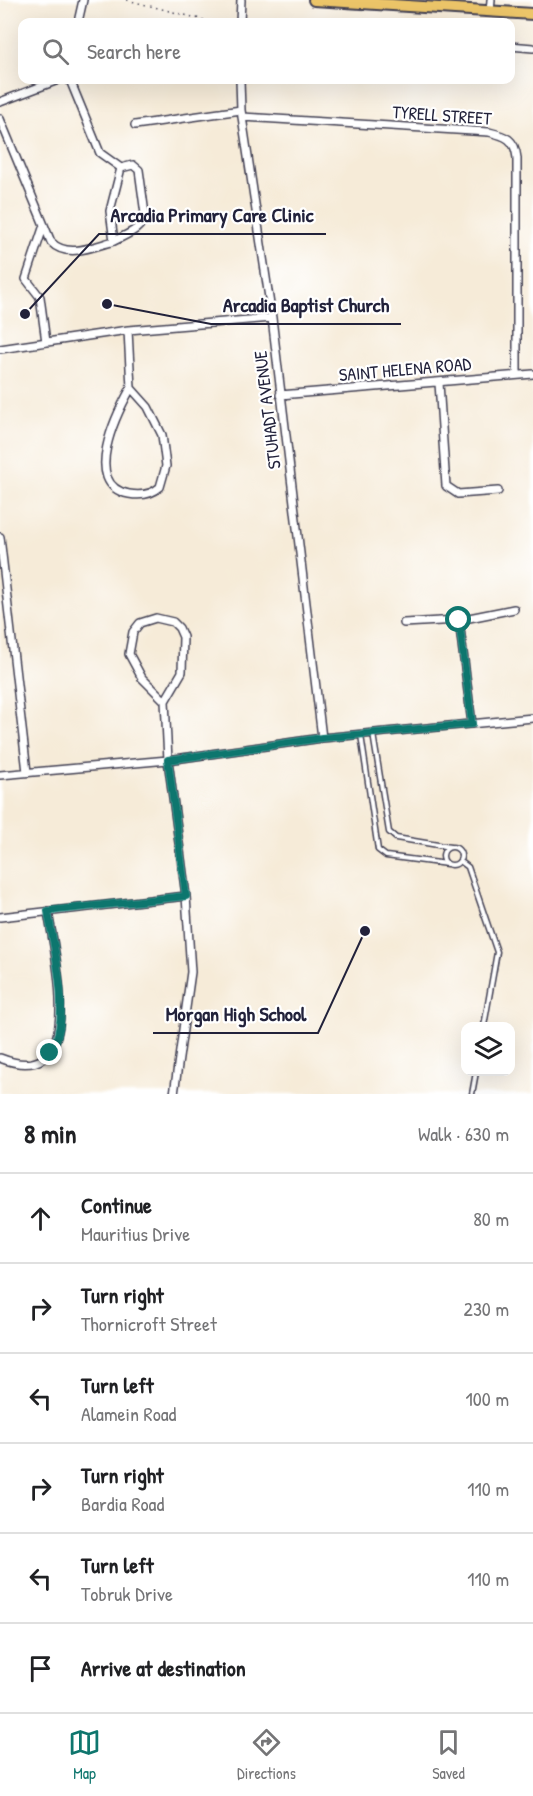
<!DOCTYPE html>
<html lang="en">
<head>
<meta charset="utf-8">
<style>
	body { margin:0; font-family:"Patrick Hand",sans-serif; background:#f2f2f2; color:#202124 }
	.controls { position:absolute; right:18px; bottom:18px; display:grid; overflow:hidden; border-radius:12px; box-shadow:0 6px 24px #0002 }
	.controls button { width:54px; height:54px; display:grid; place-items:center; padding:0; border:0; border-bottom:2px solid #e0e0e0; background:#fff; color:#202124; font:30px sans-serif }
	.stop { position:absolute; width:18px; height:18px; margin:-14px; border:4px solid #0f766e; border-radius:50%; background:#fff }
	.stop.end { background:#0f766e; border-color:#fff; box-shadow:0 2px 6px #0008 }
	.list { margin:0; padding:0; list-style:none }
	h2 { display:flex; justify-content:space-between; align-items:center; height:78px; margin:0; padding:0 24px; font-size:26px }
	h2 small { font-size:20px; font-weight:400; color:#757577 }
	.list li { display:grid; grid-template-columns:39px 1fr auto; gap:18px; align-items:center; box-sizing:border-box; height:90px; padding:0 24px; border-top:2px solid #e0e0e0 }
	.list b { display:block; font-size:22px; white-space:nowrap }
	.list p { margin:0; font-size:20px; white-space:nowrap; color:#757577 }
	.list em { font-size:20px; font-style:normal; color:#757577 }
	.icon { flex:none; width:33px; height:33px; fill:none; stroke:currentColor; stroke-width:2; stroke-linecap:round; stroke-linejoin:round }
	.map { position:relative; flex:none; width:533px; height:1094px; overflow:hidden }
	.search { position:absolute; background:#fff; box-shadow:0 6px 24px #0002; left:18px; right:18px; top:18px; height:66px; display:flex; align-items:center; gap:15px; box-sizing:border-box; padding:0 21px; border-radius:12px; color:#757577; font-size:22px }
	.sheet { height:618px; background:#fff }
	nav { display:flex; justify-content:space-around; align-items:center; box-sizing:border-box; height:84px; border-top:2px solid #e0e0e0; background:#fff; font-size:16px; color:#757577 }
	nav a { display:grid; justify-items:center; gap:3px }
	nav .on { color:#0f766e }
	.map>svg:first-child { display:block }
	.lines { fill:none; stroke-linecap:round; stroke-linejoin:round }
	.lane-casing { stroke:#424053; stroke-width:7 }
	.street-casing { stroke:#424053; stroke-width:10 }
	.primary-casing { stroke:#424053; stroke-width:14 }
	.path { stroke:#424053; stroke-width:1.5; stroke-dasharray:1.5 4.5; stroke-linecap:butt }
	.lane { stroke:#fff; stroke-width:4 }
	.street { stroke:#fff; stroke-width:7 }
	.primary { stroke:#ecc569; stroke-width:10 }
	.route { stroke:#0f766e; stroke-width:8 }
	.labels { text-anchor:middle; dominant-baseline:central; stroke-width:4.5; stroke-linejoin:round; paint-order:stroke }
	.street-label { font-size:18px; fill:#22223b; stroke:#fff }
	.leader { fill:none; stroke:#22223b; stroke-width:2 }
	.callout-dot { fill:#22223b; stroke:#fff; stroke-width:2 }
	.callout-label { font-size:20px; text-anchor:middle; font-weight:bold; fill:#22223b; stroke:#fff; stroke-width:4.5; stroke-linejoin:round; paint-order:stroke }
</style>
</head>
<body>
<div class="map">
<svg width="533" height="1094" viewBox="0 0 533 1094">
	<rect width="100%" height="100%" fill="#fff"/>
	<filter id="ink" filterUnits="userSpaceOnUse"><feTurbulence type="fractalNoise" baseFrequency=".0167" numOctaves="2"/><feDisplacementMap in="SourceGraphic" scale="12" xChannelSelector="R" yChannelSelector="G"/><feConvolveMatrix kernelMatrix="1 2 1 2 8 2 1 2 1" color-interpolation-filters="sRGB"/></filter>
	<filter id="wash" filterUnits="userSpaceOnUse"><feTurbulence type="fractalNoise" baseFrequency=".008" numOctaves="4" result="noise"/><feDisplacementMap in="SourceGraphic" scale="24" xChannelSelector="R" yChannelSelector="G"/><feGaussianBlur stdDeviation="1.35" result="paint"/><feColorMatrix in="noise" values="0 0 0 0 0 0 0 0 0 0 0 0 0 0 0 0 0 1.4 0 .05"/><feComposite in="paint" operator="in"/></filter>
	<g filter="url(#wash)">
		<rect width="100%" height="100%" fill="#f6ebd8"/>
	</g>
	<g filter="url(#ink)">
		<g class="lines">
			<!-- lane casing -->
			<g class="lane-casing">
				<path id="lane" d="M373 734 389 832 396 838 450 847
					M361 735 378 850 386 856 447 864
					M443 856a9 9 0 1 1 18 0a9 9 0 1 1-18 0Z
					M460 861 468 867 497 952 484 1026
					M472 1094 476 1072"/>
			</g>
			<!-- street casing -->
			<g class="street-casing">
				<path id="street" d="M490 12 491 0
					M78 22 83 0
					M240 22 241 0
					M510 46 533 48
					M240 80 241 110 272 318 322 738
					M0 102 58 80
					M242 117 489 132C506 136 515 139 517 158V373
					M0 119 51 242C67 259 95 246 114 241L110 211 121 168 100 153 70 80
					M135 125 241 110
					M44 225 26 279 40 297 46 342
					M114 241C127 234 142 230 145 214L139 170 133 165 121 168
					M128 330 131 388 148 407 162 435 166 466 160 487C151 495 141 496 129 494 81 485 117 413 131 388
					M0 349 128 330 272 318
					M439 383 446 486 458 494 498 491
					M280 395 533 374
					M0 537 27 772
					M459 620 472 724
					M404 623 459 620 514 609
					M165 701 142 678 129 654 133 632 140 623 156 618 173 622 179 628 183 637 182 672 165 701 168 760 186 896 191 972 174 1094
					M0 775 168 760 322 738 533 718
					M0 917 186 896
					M0 1058C90 1093 54 953 48 911"/>
			</g>
			<!-- primary casing -->
			<g class="primary-casing">
				<path id="primary" d="M314 0 533 14"/>
			</g>
			<!-- path -->
			<path class="path" d="M127 0 212 22"/>
			<!-- lane -->
			<use href="#lane" class="lane"/>
			<!-- street -->
			<use href="#street" class="street"/>
			<!-- primary -->
			<use href="#primary" class="primary"/>
		</g>
	</g>
	<g class="lines" filter="url(#ink)">
		<!-- route -->
		<path class="route" d="M50 1053C73 1018 54 952 48 911L186 896 168 760 322 738 472 724 459 620"/>
	</g>
	<g class="labels">
		<!-- street labels -->
		<g class="street-label">
			<text transform="translate(442 115) rotate(4)">TYRELL STREET</text>
			<text transform="translate(405 369) rotate(-5)">SAINT HELENA ROAD</text>
			<text transform="translate(267 410) rotate(-97)">STUHADT AVENUE</text>
		</g>
	</g>
	<!-- callouts -->
	<path class="leader" d="M25 314L99 234H326M107 304L211 324H401M365 931L318 1033H153"/>
	<g class="callout-dot">
		<circle cx="25" cy="314" r="6"/>
		<circle cx="107" cy="304" r="6"/>
		<circle cx="365" cy="931" r="6"/>
	</g>
	<g class="callout-label">
		<text x="212" y="222">Arcadia Primary Care Clinic</text>
		<text x="306" y="312">Arcadia Baptist Church</text>
		<text x="236" y="1021">Morgan High School</text>
	</g>
</svg>
<div class="controls">
<button><svg class="icon" aria-label="layers" viewBox="0 0 24 24"><path d="M12 4l9 5-9 5-9-5zM3 14l9 5 9-5"/></svg></button>
</div>
<div class="stop" style="left:459px;top:620px"></div>
<div class="stop end" style="left:50px;top:1053px"></div>
<div class="search"><svg class="icon" aria-label="search" viewBox="0 0 24 24"><circle cx="10" cy="10" r="6"/><path d="M15 15l6 6"/></svg>Search here</div>
</div>
<section class="sheet">
<h2>8 min<small>Walk · 630 m</small></h2>
<ul class="list">
<li><svg class="icon" aria-label="ahead" viewBox="0 0 24 24"><path d="M12 20V5M6 11l6-6 6 6"/></svg><div><b>Continue</b><p>Mauritius Drive</p></div><em>80 m</em></li>
<li><svg class="icon" aria-label="right" viewBox="0 0 24 24"><path d="M7 20v-9h11M14 6l5 5-5 5"/></svg><div><b>Turn right</b><p>Thornicroft Street</p></div><em>230 m</em></li>
<li><svg class="icon" aria-label="left" viewBox="0 0 24 24"><path d="M17 20v-9H6M10 6l-5 5 5 5"/></svg><div><b>Turn left</b><p>Alamein Road</p></div><em>100 m</em></li>
<li><svg class="icon" aria-label="right" viewBox="0 0 24 24"><path d="M7 20v-9h11M14 6l5 5-5 5"/></svg><div><b>Turn right</b><p>Bardia Road</p></div><em>110 m</em></li>
<li><svg class="icon" aria-label="left" viewBox="0 0 24 24"><path d="M17 20v-9H6M10 6l-5 5 5 5"/></svg><div><b>Turn left</b><p>Tobruk Drive</p></div><em>110 m</em></li>
<li><svg class="icon" aria-label="arrive" viewBox="0 0 24 24"><path d="M6 21V4h12l-3 4 3 4H6"/></svg><div><b>Arrive at destination</b></div></li>
</ul>
</section>
<nav>
<a class="on"><svg class="icon" aria-label="map" viewBox="0 0 24 24"><path d="M3 6l6-2 6 2 6-2v14l-6 2-6-2-6 2zM9 4v14M15 6v14"/></svg>Map</a>
<a><svg class="icon" aria-label="directions" viewBox="0 0 24 24"><path d="M12 3l9 9-9 9-9-9zM9 14v-3h6M13 9l2 2-2 2"/></svg>Directions</a>
<a><svg class="icon" aria-label="saved" viewBox="0 0 24 24"><path d="M7 4h10v16l-5-4-5 4z"/></svg>Saved</a>
</nav>
</body>
</html>
